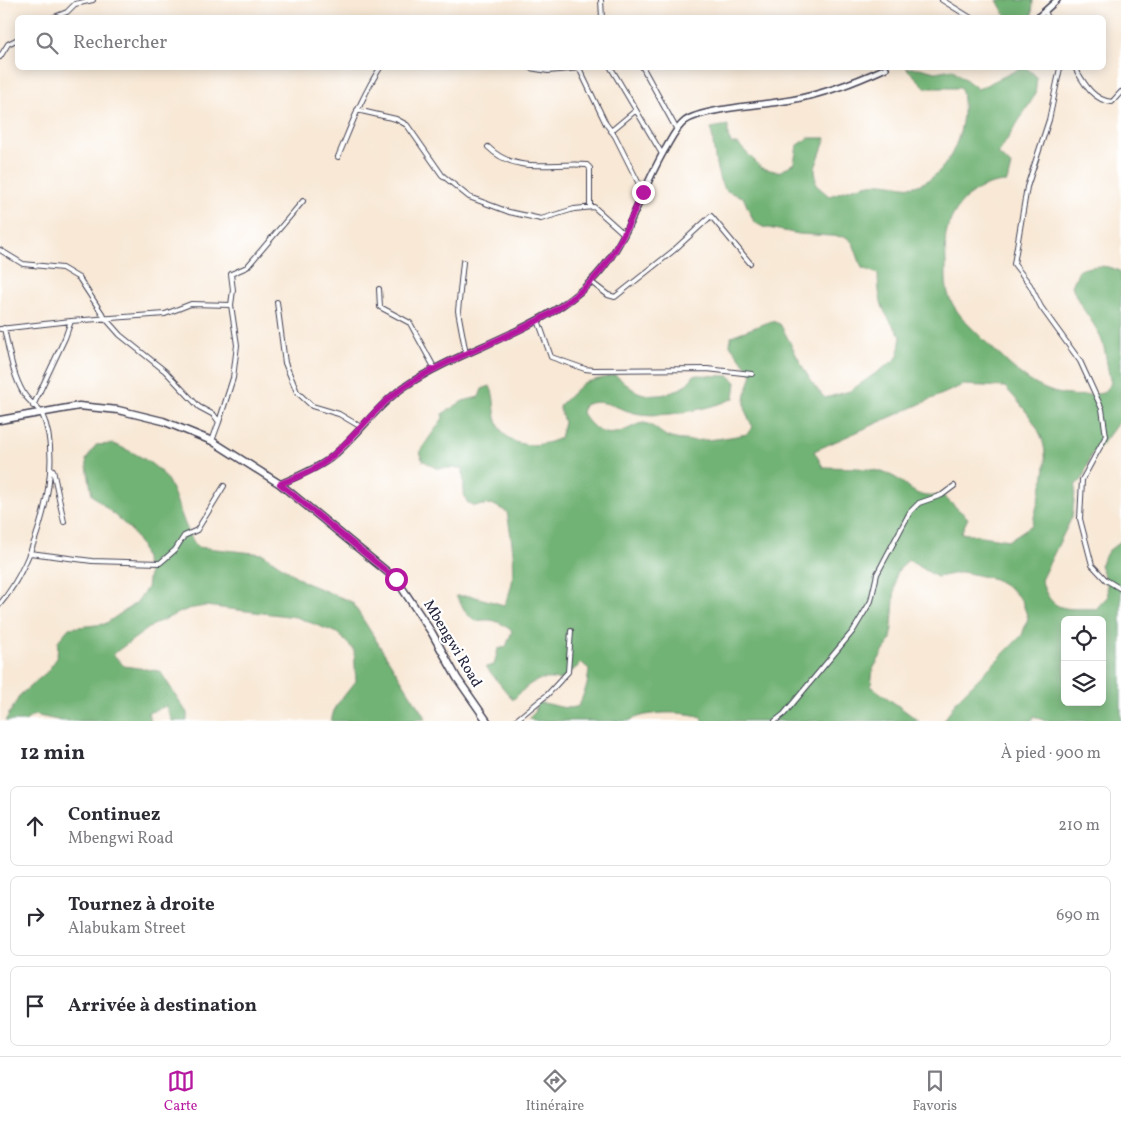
<!DOCTYPE html>
<html lang="fr">
<head>
<meta charset="utf-8">
<style>
	body { margin:0; font-family:Vollkorn,serif; background:#f2f2f3; color:#2b2b33 }
	.controls { position:absolute; right:15px; bottom:15px; display:grid; overflow:hidden; border-radius:8px; box-shadow:0 2px 12px #0003 }
	.controls button { width:45px; height:45px; display:grid; place-items:center; padding:0; border:0; border-bottom:1px solid #e1e1e2; background:#fff; color:#2b2b33; font:25px sans-serif }
	.stop { position:absolute; width:15px; height:15px; margin:-11px; border:4px solid #b5179e; border-radius:50%; background:#fff }
	.stop.end { background:#b5179e; border-color:#fff; box-shadow:0 1px 5px #0008 }
	.list { margin:0; padding:0; list-style:none }
	h2 { display:flex; justify-content:space-between; align-items:center; height:65px; margin:0; padding:0 20px; font-size:21px }
	h2 small { font-size:16px; font-weight:400; color:#7c7c81 }
	.list li { display:grid; grid-template-columns:32px 1fr auto; gap:15px; align-items:center; box-sizing:border-box; height:80px; margin:0 10px 10px; padding:0 10px; border:1px solid #e1e1e2; border-radius:8px }
	.list b { display:block; font-size:19px; white-space:nowrap }
	.list p { margin:0; font-size:16px; white-space:nowrap; color:#7c7c81 }
	.list em { font-size:16px; font-style:normal; color:#7c7c81 }
	.icon { flex:none; width:28px; height:28px; fill:none; stroke:currentColor; stroke-width:2; stroke-linecap:round; stroke-linejoin:round }
	.map { position:relative; flex:none; width:1121px; height:721px; overflow:hidden }
	.search { position:absolute; background:#fff; box-shadow:0 2px 12px #0003; left:15px; right:15px; top:15px; height:55px; display:flex; align-items:center; gap:12px; box-sizing:border-box; padding:0 18px; border-radius:8px; color:#7c7c81; font-size:19px }
	.sheet { height:335px; background:#fff }
	nav { display:flex; justify-content:space-around; align-items:center; box-sizing:border-box; height:70px; border-top:1px solid #e1e1e2; background:#fff; font-size:14px; color:#7c7c81 }
	nav a { display:grid; justify-items:center; gap:2px }
	nav .on { color:#b5179e }
	.map>svg:first-child { display:block }
	.forest { fill:#71b275; stroke:#4a6a58; fill-rule:evenodd }
	.lines { fill:none; stroke-linecap:round; stroke-linejoin:round }
	.minor-casing { stroke:#424052; stroke-width:6 }
	.tertiary-casing { stroke:#424052; stroke-width:8 }
	.primary-casing { stroke:#424052; stroke-width:9 }
	.minor { stroke:#fff; stroke-width:4 }
	.tertiary { stroke:#fff; stroke-width:5 }
	.primary { stroke:#fff; stroke-width:6 }
	.route { stroke:#b5179e; stroke-width:6 }
	.labels { text-anchor:middle; dominant-baseline:central; stroke-width:4.5; stroke-linejoin:round; paint-order:stroke }
	.street-label { font-size:15px; fill:#22223b; stroke:#fff }
</style>
</head>
<body>
<div class="map">
<svg width="1121" height="721" viewBox="0 0 1121 721">
	<rect width="100%" height="100%" fill="#fff"/>
	<filter id="ink" filterUnits="userSpaceOnUse"><feTurbulence type="fractalNoise" baseFrequency=".02" numOctaves="2"/><feDisplacementMap in="SourceGraphic" scale="10" xChannelSelector="R" yChannelSelector="G"/><feConvolveMatrix kernelMatrix="1 2 1 2 8 2 1 2 1" color-interpolation-filters="sRGB"/></filter>
	<filter id="wash" filterUnits="userSpaceOnUse"><feTurbulence type="fractalNoise" baseFrequency=".0096" numOctaves="4" result="noise"/><feDisplacementMap in="SourceGraphic" scale="20" xChannelSelector="R" yChannelSelector="G"/><feGaussianBlur stdDeviation="1.12" result="paint"/><feColorMatrix in="noise" values="0 0 0 0 0 0 0 0 0 0 0 0 0 0 0 0 0 1.4 0 .05"/><feComposite in="paint" operator="in"/></filter>
	<g filter="url(#wash)">
		<rect width="100%" height="100%" fill="#f8e8d5"/>
		<!-- forest -->
		<path class="forest" d="M997 0H1033L1032 17H1006Z
			M906 68H920L935 72 952 69 978 89 1021 68H1027L1037 77 1035 95 998 154 1011 165 1007 182C978 183 956 201 947 230 944 240 946 253 946 264 946 276 945 289 951 301 959 317 973 329 985 341 1023 378 1046 404 1103 393L1111 383C1106 367 1107 349 1099 334 1090 316 1079 307 1072 286L1079 270C1095 265 1106 264 1121 272V419L1103 443 1091 455 1082 480 1076 484 1072 517 1041 580C1052 614 1064 608 1096 609L1108 596 1106 580 1100 565 1108 551 1121 541V721H1045L1034 716 1032 721H944L956 701 1022 635 1028 618 1022 601 1011 589 995 579 963 572 937 577 908 560 896 573 891 639 873 669 871 686 919 721H703L701 717C684 711 644 711 629 721H533L529 718 535 712 537 703C553 702 563 712 579 706L587 685 589 669 582 663 561 680C536 676 531 682 513 700L486 667 494 665 498 649 506 647 512 631C499 621 493 618 476 621L467 614 456 596H472L504 605C520 577 512 542 507 512L492 504 474 506 467 502 464 494 463 468H436L422 460 420 451 443 418 442 414 463 401 479 397 482 389 490 386C496 398 493 409 497 421 506 449 537 449 560 438L564 422 559 406 583 383 615 375C622 380 628 386 634 390 653 401 683 394 694 375L729 376 736 382 734 398C711 409 661 419 635 413 617 409 603 397 584 405L582 413C596 433 606 439 630 428 634 426 639 423 644 423 655 425 661 435 671 438 692 444 726 438 747 434L753 427C740 405 745 398 752 374L730 345 731 336 772 321 780 324C794 348 806 380 825 398L850 391 892 362 898 356 901 336C882 311 879 305 878 274L862 268 853 243 846 237 799 234 763 227 754 222 743 197C737 195 729 193 725 189 715 178 714 144 711 128L728 125V137L731 143 738 144 762 168 779 172 794 163 797 146 808 138H826L815 168 816 185 829 196C845 191 865 183 881 183 892 183 905 188 915 186 952 176 970 122 961 88H926ZM963 385 1005 387C1057 443 1050 455 1032 525L1009 540 961 533 968 518 942 495C912 501 911 484 890 475 870 466 844 468 823 467L814 451ZM1065 620H1102V702H1065Z
			M113 444C132 451 160 465 169 483 180 505 183 527 197 547L263 554 306 583 352 602 426 719 405 721H331L335 707 356 681 354 650 337 633 296 617 205 606 188 609 156 623 113 654 124 666 160 671 187 713V721H172L166 706 148 713 151 721H62L34 715 25 721H5L20 695 47 672 57 658 58 641 69 628 105 624 136 603 147 588 149 572 141 546 131 530 92 495 86 460 96 445Z"/>
	</g>
	<g filter="url(#ink)">
		<g class="lines">
			<!-- minor casing -->
			<g class="minor-casing">
				<path id="minor" d="M601 0 602 18
					M942 0 971 18
					M1045 11 1048 18
					M52 18 67 12 75 4 93 0
					M0 57 8 44 18 39
					M530 68 548 71 581 68
					M579 68 606 124 615 136 643 192
					M611 68 662 154
					M643 68 677 130
					M1060 68 1049 120 1027 187 1014 264 1030 285 1041 307 1080 361 1102 409 1106 436 1082 480 1080 519 1092 565 1106 580 1121 589
					M1075 68C1084 83 1092 100 1112 102L1121 92
					M357 110 396 119 407 125 442 175 469 197 509 212 541 219 574 209 594 207 623 233
					M611 131 635 111
					M488 147C516 175 553 162 587 165L590 168V206
					M338 157C351 126 362 96 380 68
					M0 250 23 264 62 268 79 278 105 318 120 335 165 371 199 407 214 415 219 422 212 441
					M463 262 458 311 466 354
					M591 282 608 295 615 297 673 251 711 216 750 263
					M379 289 380 307 410 323 435 369
					M277 302 285 363 297 392 312 406 339 414 361 427
					M538 320 551 357 585 369 594 370 707 369 752 374
					M0 329 71 321 165 314 191 304 231 305
					M33 406 65 338 71 321
					M219 422 233 378 237 345 231 305 233 290 231 274 247 267 303 201
					M53 470 64 522
					M30 553 92 561 160 563 175 550 184 536 197 530 224 486
					M0 604C35 563 66 465 42 414 38 407 28 401 24 394 12 374 9 350 4 328
					M515 721 547 695 568 672 571 631
					M775 721 784 714 853 631 871 601 877 574 910 512 919 503 942 495 954 486"/>
			</g>
			<!-- tertiary casing -->
			<g class="tertiary-casing">
				<path id="tertiary" d="M1037 18 1057 0
					M280 484C296 477 313 470 328 460 356 439 375 407 404 387 467 344 552 331 602 269 631 233 643 185 667 146 672 137 677 127 685 121 703 108 766 105 791 100 825 94 855 82 886 68"/>
			</g>
			<!-- primary casing -->
			<g class="primary-casing">
				<path id="primary" d="M0 420 79 406 118 410 163 421 212 441 280 484 396 579 432 633 457 678 487 721"/>
			</g>
			<!-- minor -->
			<use href="#minor" class="minor"/>
			<!-- tertiary -->
			<use href="#tertiary" class="tertiary"/>
			<!-- primary -->
			<use href="#primary" class="primary"/>
		</g>
	</g>
	<g class="lines" filter="url(#ink)">
		<!-- route -->
		<path class="route" d="M396 579 280 484C297 477 316 470 330 458 356 436 376 406 404 387 467 344 553 331 602 269 620 247 631 218 643 192"/>
	</g>
	<g class="labels">
		<!-- street labels -->
		<g class="street-label">
			<text transform="translate(452 644) rotate(59)">Mbengwi Road</text>
		</g>
	</g>
</svg>
<div class="controls">
<button><svg class="icon" aria-label="locate" viewBox="0 0 24 24"><circle cx="12" cy="12" r="6"/><path d="M12 2v4M12 18v4M2 12h4M18 12h4"/></svg></button>
<button><svg class="icon" aria-label="layers" viewBox="0 0 24 24"><path d="M12 4l9 5-9 5-9-5zM3 14l9 5 9-5"/></svg></button>
</div>
<div class="stop" style="left:396px;top:579px"></div>
<div class="stop end" style="left:643px;top:192px"></div>
<div class="search"><svg class="icon" aria-label="search" viewBox="0 0 24 24"><circle cx="10" cy="10" r="6"/><path d="M15 15l6 6"/></svg>Rechercher</div>
</div>
<section class="sheet">
<h2>12 min<small>À pied · 900 m</small></h2>
<ul class="list">
<li><svg class="icon" aria-label="ahead" viewBox="0 0 24 24"><path d="M12 20V5M6 11l6-6 6 6"/></svg><div><b>Continuez</b><p>Mbengwi Road</p></div><em>210 m</em></li>
<li><svg class="icon" aria-label="right" viewBox="0 0 24 24"><path d="M7 20v-9h11M14 6l5 5-5 5"/></svg><div><b>Tournez à droite</b><p>Alabukam Street</p></div><em>690 m</em></li>
<li><svg class="icon" aria-label="arrive" viewBox="0 0 24 24"><path d="M6 21V4h12l-3 4 3 4H6"/></svg><div><b>Arrivée à destination</b></div></li>
</ul>
</section>
<nav>
<a class="on"><svg class="icon" aria-label="map" viewBox="0 0 24 24"><path d="M3 6l6-2 6 2 6-2v14l-6 2-6-2-6 2zM9 4v14M15 6v14"/></svg>Carte</a>
<a><svg class="icon" aria-label="directions" viewBox="0 0 24 24"><path d="M12 3l9 9-9 9-9-9zM9 14v-3h6M13 9l2 2-2 2"/></svg>Itinéraire</a>
<a><svg class="icon" aria-label="saved" viewBox="0 0 24 24"><path d="M7 4h10v16l-5-4-5 4z"/></svg>Favoris</a>
</nav>
</body>
</html>
